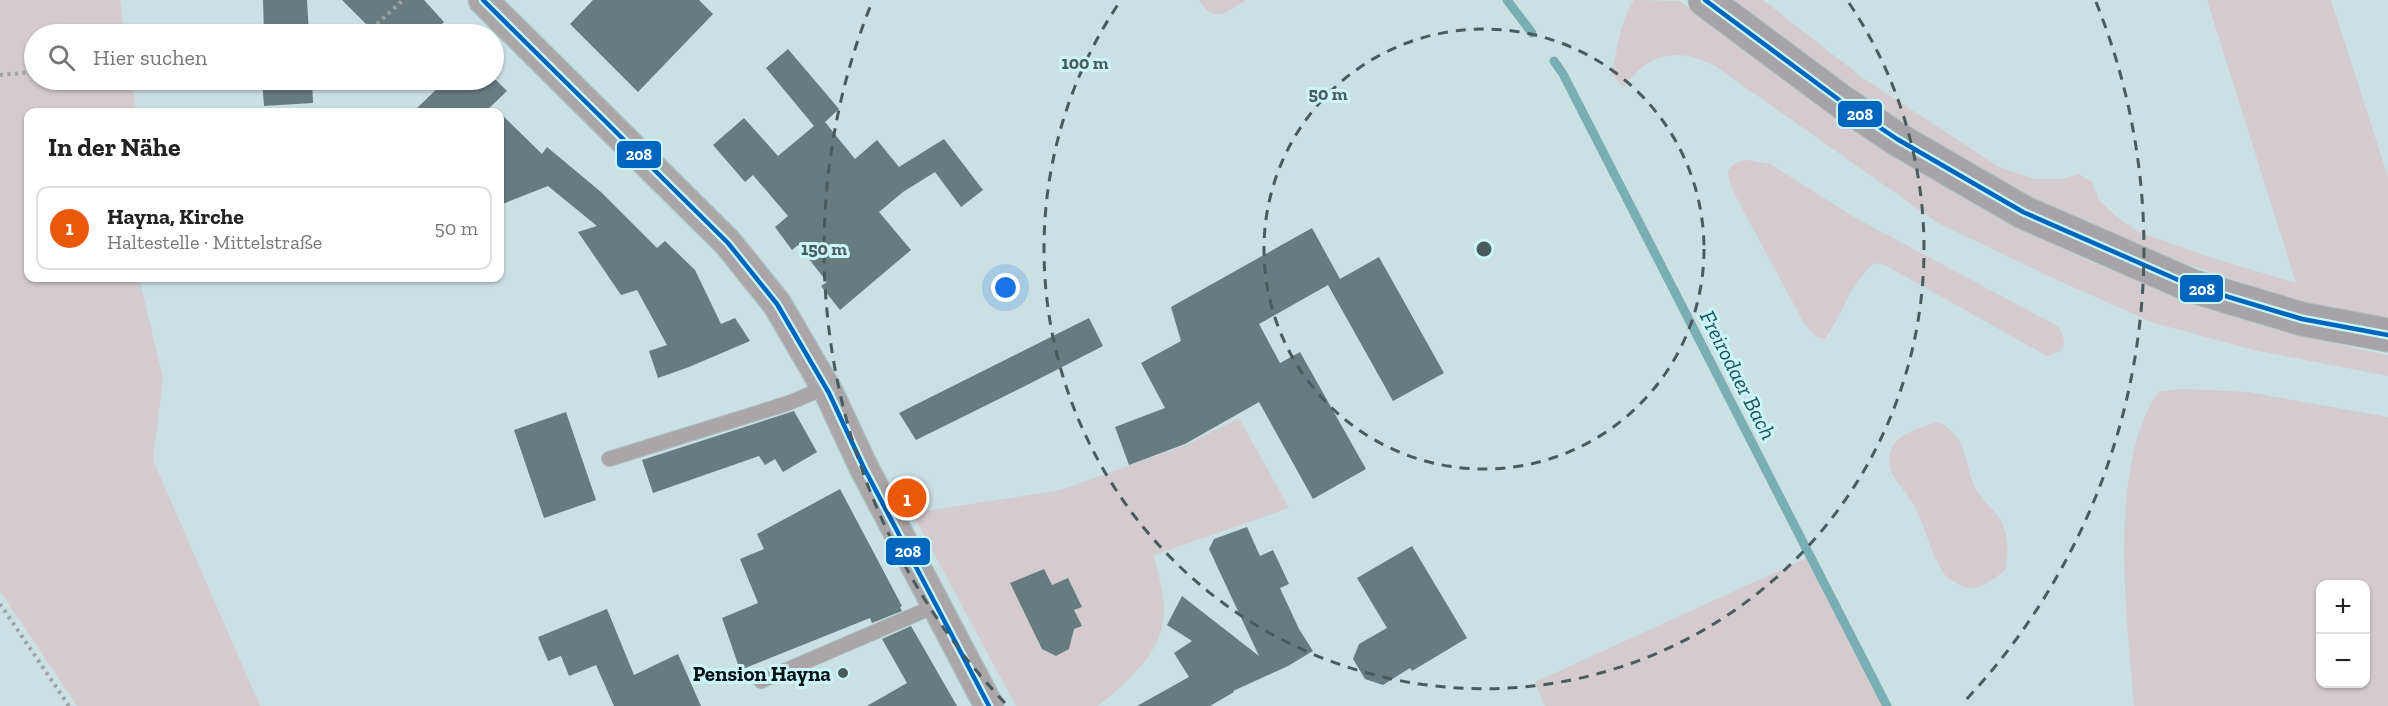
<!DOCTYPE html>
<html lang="de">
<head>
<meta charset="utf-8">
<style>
	body { margin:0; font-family:"Zilla Slab",serif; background:#f2f2f2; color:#222 }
	.controls { position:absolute; right:18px; bottom:18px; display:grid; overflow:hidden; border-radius:12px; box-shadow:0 2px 4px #0004 }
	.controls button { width:54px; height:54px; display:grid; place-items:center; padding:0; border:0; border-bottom:2px solid #e0e0e0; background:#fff; color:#222; font:30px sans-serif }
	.you { position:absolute; left:1006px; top:288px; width:21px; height:21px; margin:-15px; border:4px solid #fff; border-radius:50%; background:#1a73e8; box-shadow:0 0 0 9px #1a73e833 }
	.badge { display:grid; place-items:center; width:39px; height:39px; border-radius:50%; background:#ea580c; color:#fff; font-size:20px; font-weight:700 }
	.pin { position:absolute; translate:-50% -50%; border:3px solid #fff; box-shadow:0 2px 6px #0006 }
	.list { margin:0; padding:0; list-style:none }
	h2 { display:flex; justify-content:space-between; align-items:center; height:78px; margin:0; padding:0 24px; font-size:26px }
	h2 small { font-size:20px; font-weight:400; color:#767676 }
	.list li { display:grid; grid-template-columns:39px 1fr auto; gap:18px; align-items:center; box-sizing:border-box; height:84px; margin:0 12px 12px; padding:0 12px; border:2px solid #e0e0e0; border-radius:12px }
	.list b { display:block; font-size:22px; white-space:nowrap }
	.list p { margin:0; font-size:20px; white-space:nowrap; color:#767676 }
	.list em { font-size:20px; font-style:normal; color:#767676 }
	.icon { flex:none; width:33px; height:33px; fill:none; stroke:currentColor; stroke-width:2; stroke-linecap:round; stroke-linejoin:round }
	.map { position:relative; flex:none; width:2388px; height:706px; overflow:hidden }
	.search { position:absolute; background:#fff; box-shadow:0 2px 4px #0004; left:24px; top:24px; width:480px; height:66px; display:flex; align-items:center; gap:15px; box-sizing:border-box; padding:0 21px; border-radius:33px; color:#767676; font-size:22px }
	.panel { position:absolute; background:#fff; box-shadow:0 2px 4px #0004; left:24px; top:108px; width:480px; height:174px; border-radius:12px }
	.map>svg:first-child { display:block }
	.green { fill:#d4cbce; fill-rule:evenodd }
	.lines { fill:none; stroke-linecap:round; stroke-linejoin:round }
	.stream { stroke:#79aeb5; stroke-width:9 }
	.building { fill:#667c7e }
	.lane-casing { stroke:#acbec0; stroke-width:16 }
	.street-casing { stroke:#acbec0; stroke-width:31 }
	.secondary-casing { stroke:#acbec0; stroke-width:35 }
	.path { stroke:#9da2a3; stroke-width:4; stroke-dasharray:3 4.5; stroke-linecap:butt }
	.lane { stroke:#aaa5a6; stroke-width:14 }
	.street { stroke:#aaa5a6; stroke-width:28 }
	.secondary { stroke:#a6a4a6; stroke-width:33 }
	.bus-1-casing { stroke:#ccf5fb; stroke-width:9 }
	.bus-1 { stroke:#0065bd; stroke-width:4.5 }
	.ring { fill:none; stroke:#4a5b5d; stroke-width:3; stroke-dasharray:10 8 }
	.poi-dot { fill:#4a5b5d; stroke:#ccf5fb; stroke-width:2 }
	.labels { text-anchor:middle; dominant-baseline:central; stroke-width:6; stroke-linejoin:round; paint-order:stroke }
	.poi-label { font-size:21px; font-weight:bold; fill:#051315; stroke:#ccf5fb; text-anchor:end }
	.water-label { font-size:22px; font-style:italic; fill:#185259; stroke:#ccf5fb }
	.centre { fill:#4a5b5d; stroke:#ccf5fb; stroke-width:3 }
	.ring-label { font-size:18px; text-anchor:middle; font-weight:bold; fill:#4a5b5d; stroke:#ccf5fb; stroke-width:6; stroke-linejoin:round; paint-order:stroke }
	.line-badge { stroke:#ccf5fb; stroke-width:2 }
	.badge-label { font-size:16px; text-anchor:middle; font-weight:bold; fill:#fff }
</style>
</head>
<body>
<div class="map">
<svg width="2388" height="706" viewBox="0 0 2388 706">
	<rect width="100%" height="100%" fill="#cae0e2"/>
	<!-- green -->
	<path class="green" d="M0 0H120L125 34H34V80H132L136 112H28V278H139L163 378 153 460 260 706H77L0 591Z
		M1199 0H1246C1227 12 1214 25 1199 0Z
		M1634 0 1680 1 1775 72 1866 136 1975 205 2076 255 2181 299 2265 326 2362 350 2388 355V376L2254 350 2154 323 2055 279 1938 223 1715 66C1677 46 1648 53 1623 88L1612 74C1617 51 1620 20 1634 0Z
		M1729 0H1763L1863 78 1999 167 2035 179H2062L2079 174 2092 182 2099 200 2118 218 2139 232 2212 258 2296 283 2207 0H2331L2388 177V321L2297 301 2118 241 2041 205 1966 164 1855 92Z
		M1747 160 1770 164 1854 217 2059 327C2063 336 2067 342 2061 351L2047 356 1885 265 1875 263C1852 280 1842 315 1825 339L1815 336 1805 325 1737 199 1729 180 1728 171C1734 163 1738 161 1747 160Z
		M2182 389 2248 392 2388 417V706H2134C2127 616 2107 469 2158 392ZM2320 584H2366V684H2320Z
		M1239 418 1289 508 1154 555C1157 571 1163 588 1164 605 1166 651 1130 679 1098 706H1016L912 513 1061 490 1186 445Z
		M1937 422C1969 433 1963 467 1977 491 1985 504 2000 514 2004 528 2009 542 2008 556 2005 570 1995 578 1979 592 1965 587 1959 585 1949 579 1945 575 1931 555 1926 529 1915 507 1909 495 1898 485 1892 473 1889 465 1888 458 1891 450 1898 433 1921 428 1937 422Z
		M1811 556 1882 706H1545L1535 682Z"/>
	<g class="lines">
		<!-- stream -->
		<path class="stream" d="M1507 0 1532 33
			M1554 61 1563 74 1887 706"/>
	</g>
	<!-- building -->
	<path class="building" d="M263 0H307L309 34H264Z
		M342 0H424L444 22 431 34H376Z
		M593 0H699L713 14 638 92 570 24Z
		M788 49 839 109 825 122 855 159 877 140 899 167 944 139 983 190 961 207 935 172 903 192 879 212 911 250 840 310 821 286 827 282 798 245 792 250 775 227 788 216 753 175 745 182 713 145 744 118 778 156 814 126 766 68Z
		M262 80H312L313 103 264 106Z
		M446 80H496L507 91 485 112H413Z
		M500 113 542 154 547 147 601 192 657 248 665 241 695 270 721 324 735 318 750 341 689 367 658 378 649 351 667 345 637 290 621 295 578 232 597 226 548 186 500 205Z
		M1312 228 1340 279 1379 257 1444 373 1393 401 1328 285 1259 324 1280 363 1300 352 1366 469 1313 499 1259 402 1185 444 1129 465 1115 427 1165 408 1141 363 1181 341 1171 307Z
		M1089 318 1103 346 1031 383 916 440 899 413Z
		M794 411 817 452 783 472 775 459 765 465 759 456 653 493 642 460Z
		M566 412 596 500 544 518 514 430Z
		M840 489 902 606 900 607 902 611 872 623 870 618 740 670 722 618 758 603 740 559 764 549 757 534Z
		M1247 527 1260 556 1273 550 1289 584 1280 588 1299 629 1313 651 1288 666 1233 691 1234 692 1210 706H1137L1189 677 1174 653 1192 641 1167 625 1182 596 1259 656 1209 549 1214 539Z
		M1412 546 1467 638 1412 671 1410 668 1383 685 1365 679 1353 659 1359 644 1387 628 1357 578Z
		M1044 569 1052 585 1068 578 1082 607 1074 610 1082 626 1074 629 1069 649 1056 656 1042 649 1010 583Z
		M607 609 634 675 678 654 701 706H614L596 665 569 676 561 656 548 661 538 637Z
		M911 626 957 706H867L907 683 882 639Z"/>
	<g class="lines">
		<!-- lane casing -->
		<g class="lane-casing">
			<path id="lane" d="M609 459 789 403 826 387
				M761 681 935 606"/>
		</g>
		<!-- street casing -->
		<g class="street-casing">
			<path id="street" d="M483 0 728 243 777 304 829 393 863 466 989 706"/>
		</g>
		<!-- secondary casing -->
		<g class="secondary-casing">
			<path id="secondary" d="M1705 0 1842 102 1897 139 2023 212 2192 286 2302 319 2388 335"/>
		</g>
		<!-- path -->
		<path class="path" d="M366 34 403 0
			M0 75 34 72
			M0 604 69 706"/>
		<!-- lane -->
		<use href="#lane" class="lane"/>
		<!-- street -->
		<use href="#street" class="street"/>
		<!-- secondary -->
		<use href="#secondary" class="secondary"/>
		<!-- bus-1 casing -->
		<g class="bus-1-casing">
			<path id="bus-1" d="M483 0 728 243 777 304 829 393 863 466 989 706
				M1705 0 1842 102 1897 139 2023 212 2192 286 2302 319 2388 335"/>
		</g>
		<!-- bus-1 -->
		<use href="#bus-1" class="bus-1"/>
	</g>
	<!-- distance rings -->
	<g class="ring">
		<circle cx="1484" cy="249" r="220"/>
		<path d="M1849 3A440 440 0 1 1 1119 3"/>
		<path d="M1005 703A660 660 0 0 1 872 2M2096 2A660 660 0 0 1 1963 703"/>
	</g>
	<!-- markers -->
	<circle class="poi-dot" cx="843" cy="673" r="6"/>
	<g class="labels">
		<!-- poi labels -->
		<g class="poi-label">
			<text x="831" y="673">Pension Hayna</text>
		</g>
		<!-- water labels -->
		<g class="water-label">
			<text transform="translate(1738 375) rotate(63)">Freirodaer Bach</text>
		</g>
	</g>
	<circle cx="1484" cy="249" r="9" class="centre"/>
	<g class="ring-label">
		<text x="1085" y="69">100 m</text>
		<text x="1328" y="100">50 m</text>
		<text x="824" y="255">150 m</text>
	</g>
	<g class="line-badge">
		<rect x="1837" y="100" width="46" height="28" rx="6" fill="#0065bd"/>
		<rect x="616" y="140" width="46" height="29" rx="6" fill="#0065bd"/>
		<rect x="2179" y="274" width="45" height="29" rx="6" fill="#0065bd"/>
		<rect x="885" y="537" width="46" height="29" rx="6" fill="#0065bd"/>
	</g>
	<g class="badge-label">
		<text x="1860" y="120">208</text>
		<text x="639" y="160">208</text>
		<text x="2202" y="295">208</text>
		<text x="908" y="557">208</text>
	</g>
</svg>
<div class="controls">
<button>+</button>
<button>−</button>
</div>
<div class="you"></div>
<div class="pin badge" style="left:907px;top:498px">1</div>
<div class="search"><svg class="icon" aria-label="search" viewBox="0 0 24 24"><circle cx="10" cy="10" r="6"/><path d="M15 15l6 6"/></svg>Hier suchen</div>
<section class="panel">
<h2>In der Nähe<small></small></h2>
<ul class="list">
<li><span class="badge">1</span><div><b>Hayna, Kirche</b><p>Haltestelle · Mittelstraße</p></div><em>50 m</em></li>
</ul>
</section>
</div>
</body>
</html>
